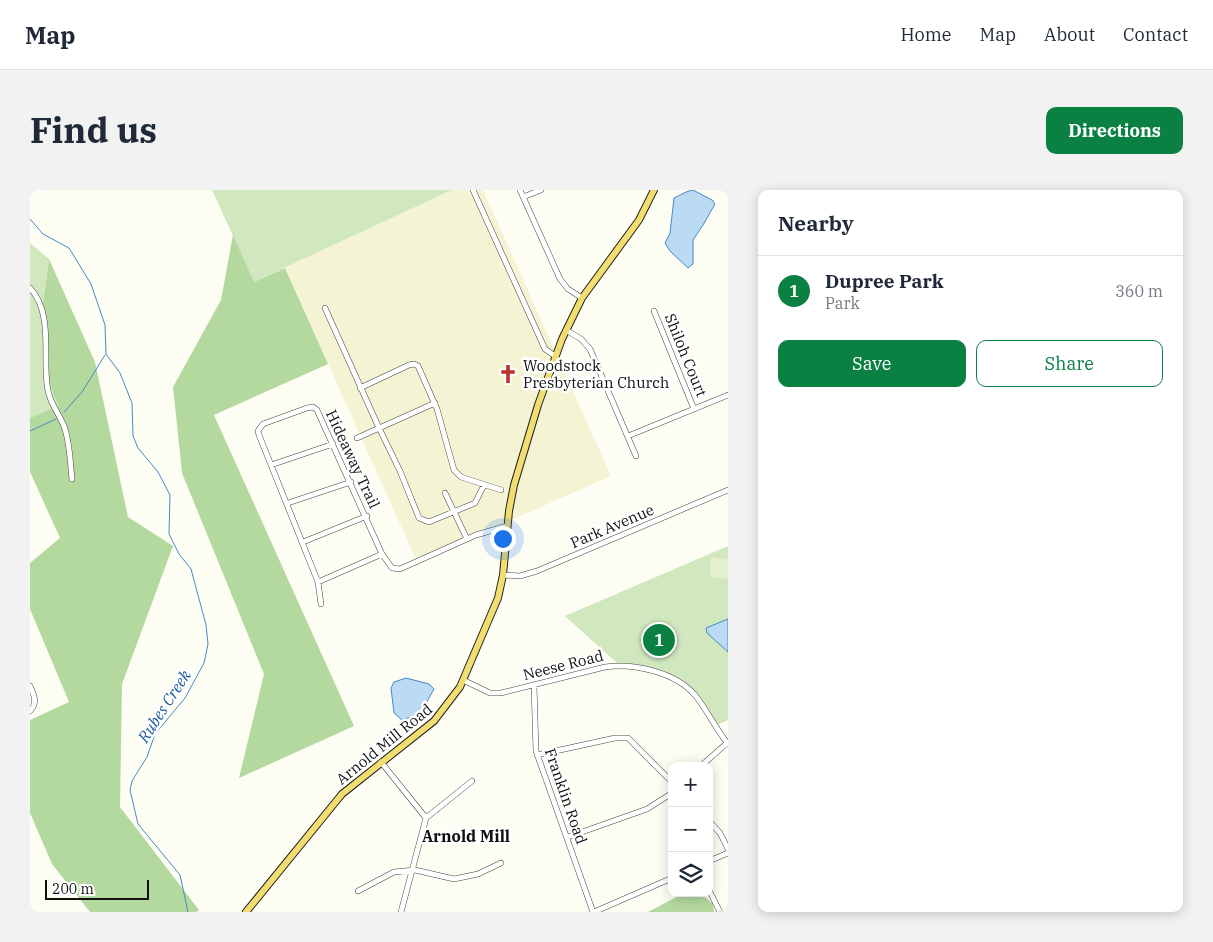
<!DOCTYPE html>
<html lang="en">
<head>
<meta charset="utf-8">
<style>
	body { margin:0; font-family:"IBM Plex Serif",serif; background:#f2f2f3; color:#1f2937 }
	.controls { position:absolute; right:15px; bottom:15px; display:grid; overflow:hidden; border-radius:10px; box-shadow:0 2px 12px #0003 }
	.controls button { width:45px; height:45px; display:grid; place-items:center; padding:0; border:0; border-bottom:1px solid #e0e1e3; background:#fff; color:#1f2937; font:25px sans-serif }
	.scale { position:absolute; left:15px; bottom:12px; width:104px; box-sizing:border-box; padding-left:5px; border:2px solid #101010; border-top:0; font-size:14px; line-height:18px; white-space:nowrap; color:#101010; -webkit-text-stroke:4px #fff; paint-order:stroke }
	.you { position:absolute; left:472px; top:348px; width:18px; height:18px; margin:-12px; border:4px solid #fff; border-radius:50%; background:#1a73e8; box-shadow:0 0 0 8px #1a73e833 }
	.badge { display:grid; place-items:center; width:32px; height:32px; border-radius:50%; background:#0b8043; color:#fff; font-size:16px; font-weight:700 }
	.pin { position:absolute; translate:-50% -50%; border:2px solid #fff; box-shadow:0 1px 5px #0006 }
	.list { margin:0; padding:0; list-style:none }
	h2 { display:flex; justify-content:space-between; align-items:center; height:65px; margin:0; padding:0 20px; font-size:21px }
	h2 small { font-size:16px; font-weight:400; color:#747a83 }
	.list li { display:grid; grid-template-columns:32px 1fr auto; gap:15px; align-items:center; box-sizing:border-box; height:70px; padding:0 20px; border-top:1px solid #e0e1e3 }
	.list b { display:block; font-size:19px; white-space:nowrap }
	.list p { margin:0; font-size:16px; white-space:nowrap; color:#747a83 }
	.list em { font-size:16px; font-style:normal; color:#747a83 }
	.actions { display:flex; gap:10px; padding:15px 20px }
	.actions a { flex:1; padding:11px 0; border:1px solid #0b8043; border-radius:10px; text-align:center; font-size:18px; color:#0b8043 }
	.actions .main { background:#0b8043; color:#fff }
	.icon { flex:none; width:28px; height:28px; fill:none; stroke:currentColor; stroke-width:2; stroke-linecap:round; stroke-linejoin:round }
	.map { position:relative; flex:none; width:698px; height:722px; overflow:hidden; border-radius:10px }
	header { display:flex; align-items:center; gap:30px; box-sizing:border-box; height:70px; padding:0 25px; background:#fff; border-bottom:1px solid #e0e1e3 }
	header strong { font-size:24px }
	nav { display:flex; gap:28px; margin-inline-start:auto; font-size:18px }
	.intro { display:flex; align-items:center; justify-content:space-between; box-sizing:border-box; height:120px; padding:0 30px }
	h1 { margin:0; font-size:35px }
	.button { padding:12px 22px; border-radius:10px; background:#0b8043; color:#fff; font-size:18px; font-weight:700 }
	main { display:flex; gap:30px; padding:0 30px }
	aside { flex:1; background:#fff; border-radius:10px; box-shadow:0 2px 12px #0003 }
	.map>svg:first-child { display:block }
	.farmland { fill:#f4f4d4 }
	.green { fill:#d1e8be }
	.forest { fill:#b4d99e }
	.pitch { fill:#e2f0d0 }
	.water { fill:#bbdaf4; stroke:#4589c8 }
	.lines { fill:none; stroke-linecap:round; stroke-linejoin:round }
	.stream { stroke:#4589c8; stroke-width:1 }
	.minor-casing { stroke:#434343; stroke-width:6 }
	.major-casing { stroke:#212121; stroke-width:8 }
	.minor { stroke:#fff; stroke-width:5 }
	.major { stroke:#f2dd70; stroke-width:6 }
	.labels { text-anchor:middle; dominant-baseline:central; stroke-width:5; stroke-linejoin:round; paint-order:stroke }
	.street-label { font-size:15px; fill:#101010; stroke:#fff }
	.poi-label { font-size:15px; fill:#101010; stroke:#fff; text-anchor:start }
	.water-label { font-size:16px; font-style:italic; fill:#1e5b9e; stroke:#fff }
	.neighbourhood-label { font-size:16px; font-weight:bold; fill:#101010; stroke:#fff }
</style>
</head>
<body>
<header>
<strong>Map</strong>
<nav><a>Home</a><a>Map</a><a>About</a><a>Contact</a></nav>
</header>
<div class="intro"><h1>Find us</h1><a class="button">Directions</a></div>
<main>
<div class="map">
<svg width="698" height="722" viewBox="0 0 698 722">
	<rect width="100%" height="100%" fill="#fefdf4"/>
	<!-- farmland -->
	<path class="farmland" d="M422 0H453L581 286 387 372 255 78Z"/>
	<!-- green -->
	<path class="green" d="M182 0H422L224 92Z
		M0 53 19 69 12 120 17 186 28 216 0 228Z
		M698 356V530L687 535 662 499 607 475 587 473 535 426Z"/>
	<!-- forest -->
	<path class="forest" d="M203 45 224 92 255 78 298 174 184 225 324 536 209 588 234 484 152 283 143 197 191 110Z
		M19 69 65 172 98 327 143 356 92 494 90 617 169 720 167 722H60L22 674 0 623V530L39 512 0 419V373L30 348 0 282V228L28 216 17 186 12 120Z
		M654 703 675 707 683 714 684 722H618Z"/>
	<!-- pitch -->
	<path class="pitch" d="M681 368 698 369V389L680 387Z"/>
	<!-- water -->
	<path class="water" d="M663 0 682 10 685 14 673 35 663 50V74L658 78 640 61 635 53 640 43 644 8 656 2Z
		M698 429V462L677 443 676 438Z
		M376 488 399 494 404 499 390 524 372 530 364 523 361 498 364 492Z"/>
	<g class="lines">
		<!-- stream -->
		<path class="stream" d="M0 29 13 44 39 58 61 94 75 135 76 164 90 183 102 213 103 246 108 258 128 282 140 305 139 344 149 364 161 379 176 435 178 454 174 473 155 508 125 544 117 567 102 591 100 600 108 634 150 685 158 722
			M34 222 52 202 75 165
			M0 241 26 229"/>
		<!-- minor casing -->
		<g class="minor-casing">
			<path id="minor" d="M443 0 515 159 525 166
				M490 0 530 89 538 99 552 108
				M493 7 511 0
				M0 98C23 123 13 163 17 194 18 210 28 222 34 236 40 252 40 272 42 289
				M295 118 349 238 370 281 389 328 399 332 445 313 454 295
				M624 121 664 219
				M536 140 551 149 560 159 606 266
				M330 198 379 175 384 174 388 176 407 219 424 280 431 287 471 300
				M598 246 698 205
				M327 248 405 213
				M241 275 303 254
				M415 303 437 349
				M258 313 321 292
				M273 352 337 326
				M473 385 490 386 507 381 698 300
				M288 392 352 364
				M291 414 288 392 229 245 228 241 233 234 277 218 283 217 287 220 352 364 362 378 370 379 446 345 477 336
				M433 490 460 503H471L575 477C604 473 645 482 665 505 677 520 686 539 698 554
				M504 495 506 561 563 722
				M0 496C4 505 8 513 0 521
				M507 565 585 548H598L642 592
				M351 572 396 628 371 722
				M671 576 697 553
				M396 628 442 591
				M679 631 690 643 698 659
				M538 647 617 619 642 603
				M679 671 698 663
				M679 700 690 722
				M328 701 364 682 385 680 424 689 448 684 471 673
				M564 722 642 688"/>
		</g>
		<!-- major casing -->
		<g class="major-casing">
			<path id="major" d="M216 722 312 604 404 531 430 497 468 408 473 385 479 321 484 295 508 215 532 149 552 108 609 30 624 0"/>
		</g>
		<!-- minor -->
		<use href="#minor" class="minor"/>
		<!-- major -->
		<use href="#major" class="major"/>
	</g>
	<!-- icons -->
	<defs>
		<g id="church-bare" transform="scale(1.5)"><path d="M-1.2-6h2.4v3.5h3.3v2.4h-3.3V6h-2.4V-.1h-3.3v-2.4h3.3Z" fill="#bb322d" stroke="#fff" stroke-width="2.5" paint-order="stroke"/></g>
	</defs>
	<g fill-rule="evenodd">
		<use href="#church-bare" x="478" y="184"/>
	</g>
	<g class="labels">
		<!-- street labels -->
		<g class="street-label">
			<text transform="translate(656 165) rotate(68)">Shiloh Court</text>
			<text transform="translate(323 269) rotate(65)">Hideaway Trail</text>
			<text transform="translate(582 336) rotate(-23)">Park Avenue</text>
			<text transform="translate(533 475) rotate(-14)">Neese Road</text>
			<text transform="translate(354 554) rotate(-39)">Arnold Mill Road</text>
			<text transform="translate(536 606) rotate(71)">Franklin Road</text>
		</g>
		<!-- poi labels -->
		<g class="poi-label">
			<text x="493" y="175">Woodstock<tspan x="493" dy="17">Presbyterian Church</tspan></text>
		</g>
		<!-- water labels -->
		<g class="water-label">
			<text transform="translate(134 516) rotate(-57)">Rubes Creek</text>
		</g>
		<!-- neighbourhood labels -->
		<g class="neighbourhood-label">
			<text x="436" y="646">Arnold Mill</text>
		</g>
	</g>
</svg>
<div class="controls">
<button>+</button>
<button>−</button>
<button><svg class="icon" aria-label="layers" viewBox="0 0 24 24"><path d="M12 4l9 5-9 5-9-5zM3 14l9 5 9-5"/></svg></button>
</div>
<div class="scale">200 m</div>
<div class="you"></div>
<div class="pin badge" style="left:629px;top:450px">1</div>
</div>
<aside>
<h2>Nearby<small></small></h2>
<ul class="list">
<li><span class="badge">1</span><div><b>Dupree Park</b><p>Park</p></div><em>360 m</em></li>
</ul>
<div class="actions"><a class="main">Save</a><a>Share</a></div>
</aside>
</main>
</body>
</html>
